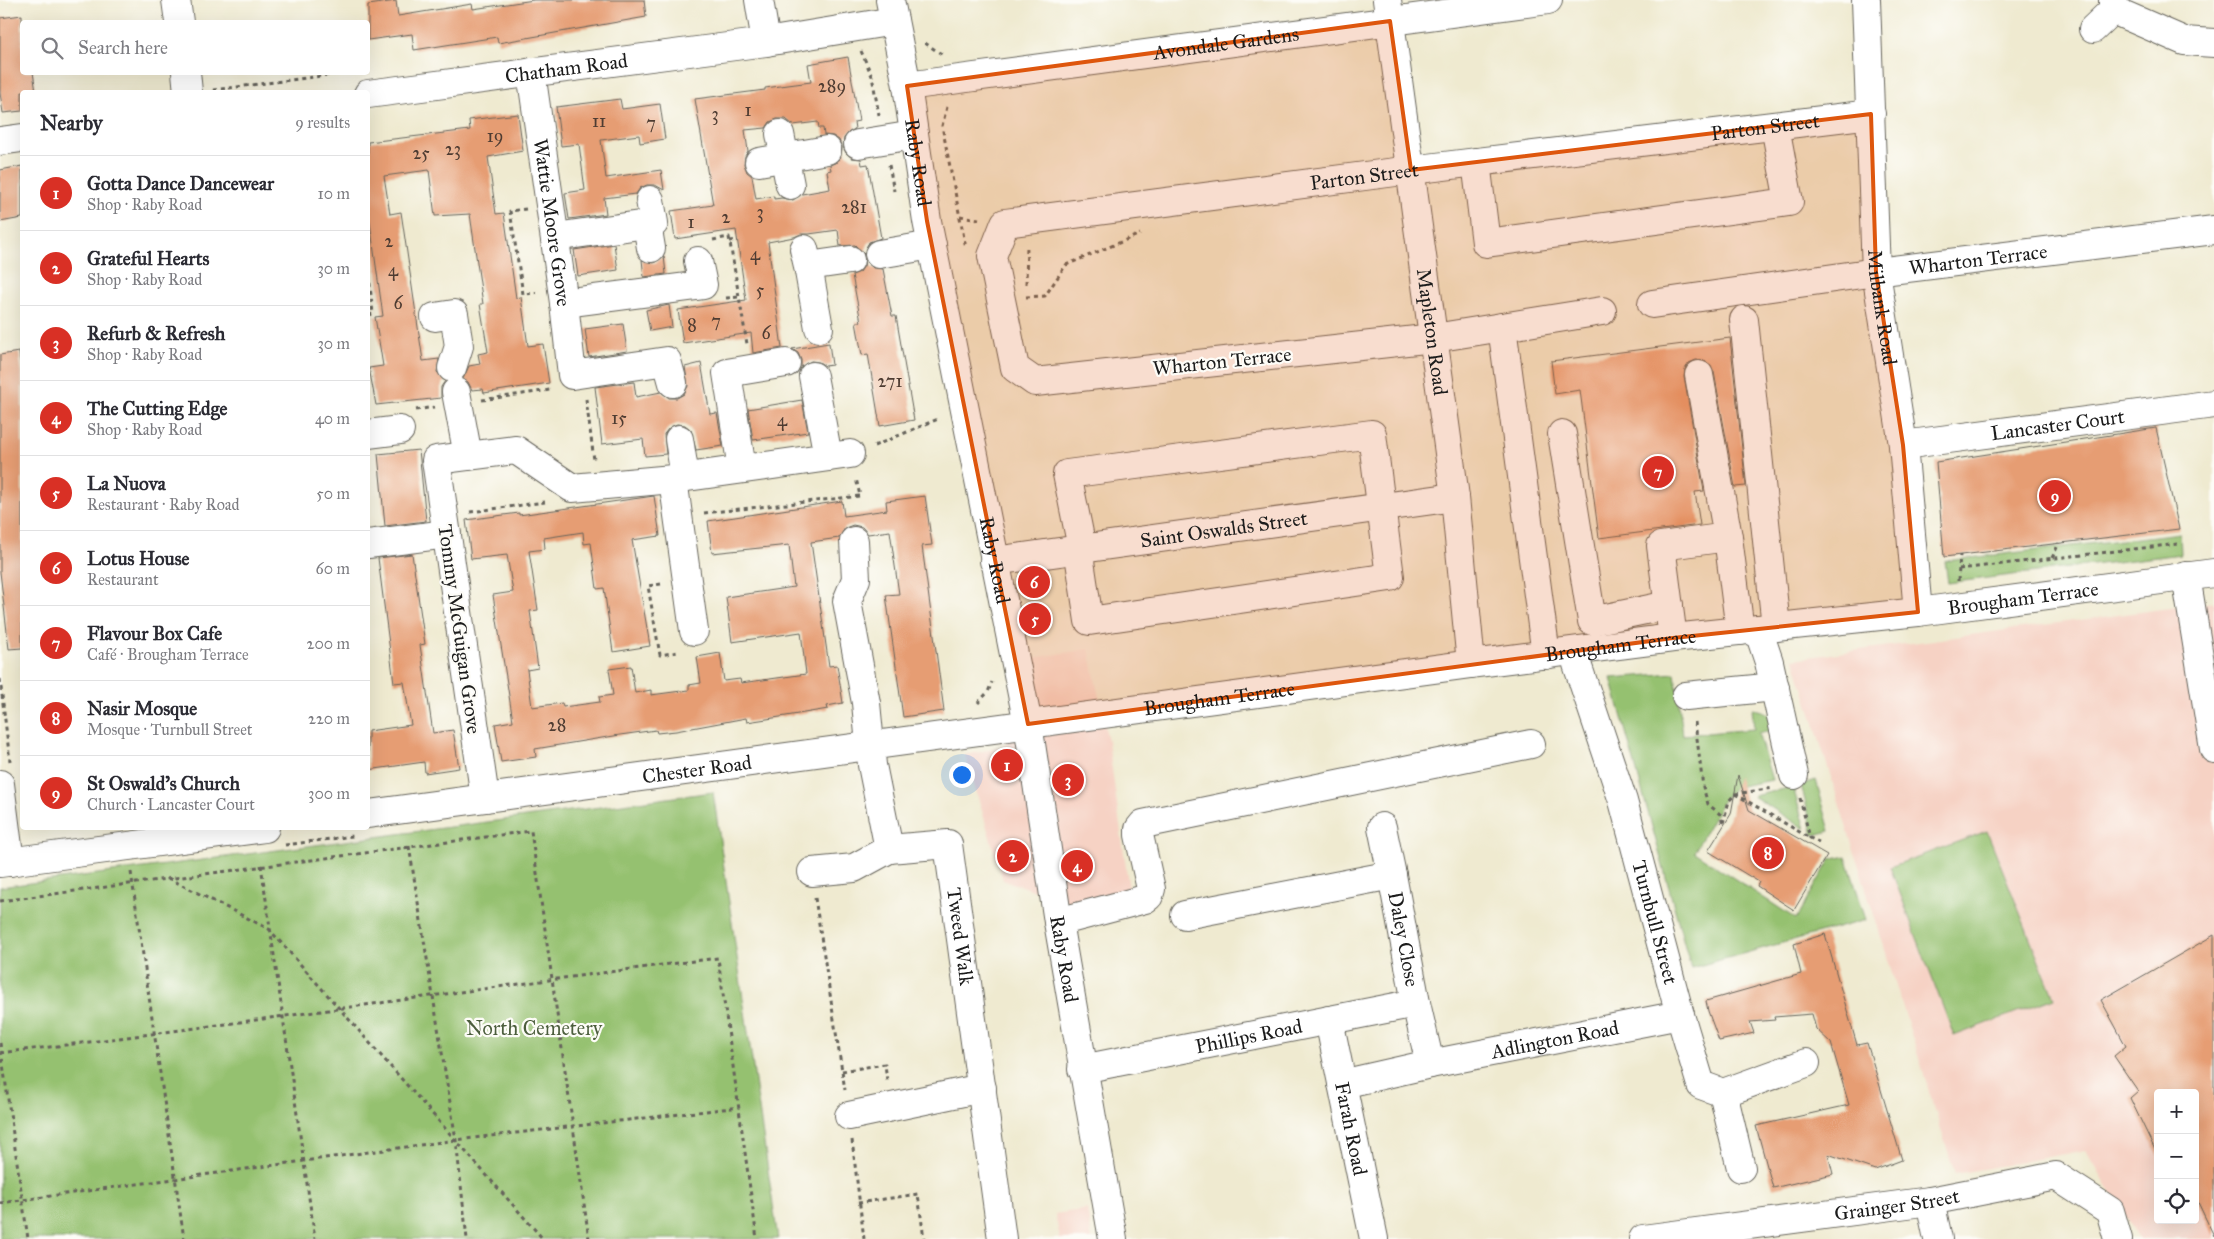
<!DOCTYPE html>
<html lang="en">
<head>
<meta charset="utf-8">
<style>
	body { margin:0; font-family:"IM FELL Great Primer",serif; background:#f2f2f3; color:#2b2b33 }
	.controls { position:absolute; right:15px; bottom:15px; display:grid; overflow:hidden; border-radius:5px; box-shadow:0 5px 20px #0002 }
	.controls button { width:45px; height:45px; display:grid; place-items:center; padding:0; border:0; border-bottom:1px solid #e1e1e2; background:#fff; color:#2b2b33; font:25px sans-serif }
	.you { position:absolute; left:961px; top:774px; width:18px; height:18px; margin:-12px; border:4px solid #fff; border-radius:50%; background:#1a73e8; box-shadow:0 0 0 8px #1a73e833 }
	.badge { display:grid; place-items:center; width:32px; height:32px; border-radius:50%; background:#d93025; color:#fff; font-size:16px; font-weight:700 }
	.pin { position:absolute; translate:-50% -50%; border:2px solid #fff; box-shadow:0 1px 5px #0006 }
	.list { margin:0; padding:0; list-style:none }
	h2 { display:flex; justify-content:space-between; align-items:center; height:65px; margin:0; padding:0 20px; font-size:21px }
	h2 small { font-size:16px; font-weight:400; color:#7c7c81 }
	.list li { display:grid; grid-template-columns:32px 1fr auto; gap:15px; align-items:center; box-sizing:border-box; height:75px; padding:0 20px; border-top:1px solid #e1e1e2 }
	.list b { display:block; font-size:19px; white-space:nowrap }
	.list p { margin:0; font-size:16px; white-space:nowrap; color:#7c7c81 }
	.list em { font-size:16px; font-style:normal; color:#7c7c81 }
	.icon { flex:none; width:28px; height:28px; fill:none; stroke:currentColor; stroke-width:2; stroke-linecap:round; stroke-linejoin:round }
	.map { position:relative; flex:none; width:2214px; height:1239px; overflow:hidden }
	.search { position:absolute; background:#fff; box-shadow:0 5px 20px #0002; left:20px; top:20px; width:350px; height:55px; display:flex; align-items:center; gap:12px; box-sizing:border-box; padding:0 18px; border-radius:5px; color:#7c7c81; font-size:19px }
	.panel { position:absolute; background:#fff; box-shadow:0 5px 20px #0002; left:20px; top:90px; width:350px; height:740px; border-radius:5px }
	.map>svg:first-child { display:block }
	.built { fill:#f6d2c4; fill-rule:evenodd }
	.green { fill:#95c16f; stroke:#586e46 }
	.building { fill:#e69d73; fill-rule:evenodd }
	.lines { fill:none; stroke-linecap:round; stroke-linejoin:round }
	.minor-casing { stroke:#66645b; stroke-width:30 }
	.path { stroke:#66645b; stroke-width:3; stroke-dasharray:4 4; stroke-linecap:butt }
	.minor { stroke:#fff; stroke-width:28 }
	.marked { fill:#de560d; fill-opacity:0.2; stroke:#de560d; stroke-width:4; stroke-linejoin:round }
	.labels { text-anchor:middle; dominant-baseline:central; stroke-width:4.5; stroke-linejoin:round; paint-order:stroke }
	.number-label { font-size:18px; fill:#4e3c32 }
	.street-label { font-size:20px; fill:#1c1c1c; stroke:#fdfcf7 }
	.park-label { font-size:20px; fill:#4c5e3d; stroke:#fdfcf7 }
</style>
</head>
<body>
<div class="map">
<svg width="2214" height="1239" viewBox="0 0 2214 1239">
	<rect width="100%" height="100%" fill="#fdfcf7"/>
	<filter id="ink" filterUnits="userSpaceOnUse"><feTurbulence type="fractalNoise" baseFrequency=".02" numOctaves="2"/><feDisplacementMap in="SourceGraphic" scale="10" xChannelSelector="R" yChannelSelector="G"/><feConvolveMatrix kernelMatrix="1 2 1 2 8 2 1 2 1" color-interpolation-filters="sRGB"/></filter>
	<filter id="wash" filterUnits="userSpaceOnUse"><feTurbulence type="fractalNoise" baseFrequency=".0096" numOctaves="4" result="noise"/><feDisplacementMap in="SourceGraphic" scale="20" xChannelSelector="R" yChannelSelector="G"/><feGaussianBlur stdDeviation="1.12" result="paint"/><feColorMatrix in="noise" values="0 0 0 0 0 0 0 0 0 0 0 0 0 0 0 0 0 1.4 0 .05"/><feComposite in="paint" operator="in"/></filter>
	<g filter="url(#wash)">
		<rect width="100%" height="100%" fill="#efead0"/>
		<!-- built -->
		<path class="built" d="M2214 602V1239H2139L2086 1150 1955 1174 1794 659ZM2158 1093H2195V1220H2158Z
			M1089 649 1108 741 1130 896 1072 903 1003 880 965 755 1003 747 1012 738 1028 659Z
			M1087 1209 1092 1239H1060L1055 1214Z"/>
		<!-- green -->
		<path class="green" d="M2180 533 2181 554 1948 583 1945 561Z
			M1675 673 1683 735 1754 729 1752 709C1768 711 1771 715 1776 729L1758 733 1772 780C1759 783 1745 784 1733 789 1726 792 1701 841 1694 852L1796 919 1830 860 1846 856 1866 920 1691 968 1611 678Z
			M1816 780 1830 831 1814 835 1801 785Z
			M1793 787 1805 829 1753 796Z
			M713 792 778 1239H0V887Z
			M1987 831 2054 998 1954 1036 1890 867Z"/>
		<g id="blocks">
			<!-- building -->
			<path class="building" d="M534 0H644L646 17 498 43 497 37 414 50 412 34 368 40V5L396 1 398 16 472 4 473 9Z
				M22 15V72H33L36 92H22V111L3 113 0 93V18Z
				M848 57 859 121 854 122 855 129 849 132 844 138 843 147 846 153 852 158 861 159 862 165 868 164 881 238 869 242 864 254 855 245 840 246 838 230 809 234H801L794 237 768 242 782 348 753 353 751 333 683 343 678 310 746 300 736 230 675 239 671 211 713 205 695 99 765 90V88L811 82 808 64ZM777 119H786L793 125 818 122 819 128H823L824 135 833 136 839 140 842 148 841 156 837 162 830 165 831 170 827 171 830 189 802 194 793 200 782 198 774 199V196L756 199 752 176 747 172 744 164 745 156 748 151 745 130 766 128 770 122Z
				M620 99 622 109 660 104 665 139 640 143 639 135 601 140 606 178 661 170 664 190 655 185H647L640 188 636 194 604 198 606 214 569 219 565 193 585 190 579 144 561 146 556 107Z
				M518 114 523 151 488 157 496 214 504 213 516 298 521 297 528 346 543 344 549 383 484 393 483 389 472 390 468 382 463 379 469 366 480 364 478 354 488 352 480 304H483L470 214 435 216 429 170 384 176 390 214 401 212 423 361 439 359 437 372 445 381 441 387V398L376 405 369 368 383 366 375 317 383 316 368 208V142L470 130 469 120Z
				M22 166V218L0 222V170Z
				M614 244 618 270 578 276 574 250Z
				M664 256 666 274 644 277 642 260 654 263Z
				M865 260 873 268 883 269 892 316H896L914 420 880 426 868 354 862 355 856 322H861L852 275 860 272 864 266Z
				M669 305 672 327 650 331 646 310Z
				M623 324 627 351 589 357 585 329Z
				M1730 338 1746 486 1735 487 1714 372 1711 365 1705 361 1696 360 1689 363 1685 369 1684 377 1704 491 1695 492 1700 525 1599 538 1580 390 1555 394 1551 361Z
				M829 343 832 365 825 366 819 362 811 361 801 367V360L798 353 792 349Z
				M19 352 22 374V648L9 649 0 572V355Z
				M701 363 710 414 717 413 723 446 696 450 691 430 685 425 677 424 670 427 664 434 666 454 645 456 643 439 602 444 595 387 634 382 636 397 661 392 669 398H677L684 394 688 386 685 367Z
				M802 400 808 432 753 440 748 409Z
				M2156 428 2179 529 1944 557 1936 462Z
				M419 450 426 521 385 526 378 454Z
				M654 496 660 536 632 540 650 646 613 652 604 588 597 589 591 543 584 544 583 532 544 538 545 549 529 551 538 610 530 611 538 668 527 670 532 707 562 703 563 707 600 702 599 697 613 695 609 669 631 666 635 693 651 690V695L689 690V685L701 683 697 657 720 653 724 681 740 679 741 683 806 674 801 632 732 642 726 597 794 587 789 545 712 553 708 521 842 501 844 516 887 510 886 501 925 496 932 545 922 546 944 711 903 717 886 595 899 594 890 531 868 534 862 527 853 525 845 528 839 538 811 542 829 666 837 665 843 703 827 706 828 709 780 717 747 722 746 718 676 731 657 733 656 730 620 735 535 749 536 757 501 762 495 724 513 721 493 595 513 592 507 555 471 559 466 520 519 513V515Z
				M412 554 425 644 420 645 433 733 453 730 459 768 425 773 424 762 368 770V731L411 725 404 682 394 683 378 558Z
				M1738 775 1749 810 1827 855 1794 910 1757 886 1759 882 1708 851 1731 814Z
				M1825 934 1857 1045 1867 1043 1902 1160 1875 1170 1828 1154 1833 1174 1773 1188 1756 1126 1849 1105 1831 1043 1816 1029 1812 1014 1774 1017 1775 1020 1750 1022 1754 1033 1719 1041 1708 1011 1706 1001 1801 974 1794 944Z
				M2214 935V1236L2195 1196V1093H2158V1156L2130 1098 2138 1091 2114 1056 2126 1046 2101 1000Z"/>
		</g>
	</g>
	<g filter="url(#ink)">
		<use href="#blocks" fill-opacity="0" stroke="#66645b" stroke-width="1"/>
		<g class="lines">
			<!-- minor casing -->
			<g class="minor-casing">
				<g id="minor">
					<path d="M176 0 179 22"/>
					<path d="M759 0 766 42"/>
					<path id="s1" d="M890 0 907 86 927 221 1028 724 1058 922 1113 1239"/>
					<path id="s2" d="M1387 0 1455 497 1471 664"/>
					<path id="s3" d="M1866 0 1876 272 1903 445 1918 612"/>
					<path d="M2113 10 2184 41 2214 43"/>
					<path d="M2093 29 2113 10V0"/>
					<path d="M186 72 188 92"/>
					<path id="s4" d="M531 72 564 303 572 375 667 361 673 383"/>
					<path id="s5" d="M907 86 1548 0"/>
					<path id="s6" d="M368 94 766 42 894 21"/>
					<path d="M780 134 790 185"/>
					<path d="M0 141 22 138"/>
					<path d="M858 144 914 135"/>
					<path d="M759 162 827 150"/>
					<path d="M1476 162 1486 243 1789 202 1775 126"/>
					<path d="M647 224 651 248"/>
					<path d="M555 237 654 223 650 200"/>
					<path d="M804 249 808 266 850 260"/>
					<path d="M879 254 932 245"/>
					<path d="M808 266 819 328"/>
					<path d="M564 303 703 285 698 261"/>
					<path id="s7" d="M1652 304 1876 272 2214 230"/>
					<path id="s8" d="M1602 311 1434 338 1035 382 1015 368 992 256 1005 223 1411 170 1871 114"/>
					<path d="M435 317 454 314 459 346 452 368"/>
					<path d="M1744 320 1776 627"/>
					<path d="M1502 327 1546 655"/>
					<path d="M1699 375 1728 537 1740 631"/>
					<path d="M813 376 828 457"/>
					<path d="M456 392 468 456"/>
					<path d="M368 434 400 430"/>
					<path d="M1562 434 1592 621 1669 605"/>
					<path d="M679 439 685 477"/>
					<path id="s9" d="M1903 445 2214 404"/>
					<path d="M742 469 727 373 786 363"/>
					<path d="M673 479 694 631"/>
					<path id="s10" d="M854 541 856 579 847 601 866 703 872 765 889 849 948 844 1002 1239"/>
					<path d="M368 544 447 534"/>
					<path d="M1078 548 1089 621 1390 577 1372 434 1067 474 1082 548"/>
					<path id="s11" d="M994 561 1455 497"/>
					<path d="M2186 576 2214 749"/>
					<path d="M1671 623 1661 546 1728 537"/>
					<path d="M1758 629 1769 662 1794 775"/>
					<path id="s12" d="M1577 664 1623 801 1680 1015 1701 1085 1723 1093 1741 1168"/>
					<path d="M1686 696 1775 687"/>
					<path d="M0 784 10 862"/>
					<path d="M485 798 436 460 516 450 572 488 673 479 850 454"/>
					<path id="s13" d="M368 814 1471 664 1673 638 1918 612 2214 573"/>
					<path d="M1382 827 1392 875"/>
					<path d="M0 863 265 828"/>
					<path d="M812 872 854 868 889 849"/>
					<path id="s14" d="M1185 915 1392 875 1416 1003 1430 1064 1680 1015"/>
					<path d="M1058 922 1145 899 1149 896 1151 889 1139 835V829L1143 824 1531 744"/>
					<path id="s15" d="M1329 1020 1374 1239"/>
					<path id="s16" d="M1082 1069 1416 1003"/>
					<path d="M1342 1084 1430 1064"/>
					<path d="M1723 1093 1806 1063"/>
					<path d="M849 1116 982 1088"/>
					<path d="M1930 1201 1938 1239"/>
					<path id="s17" d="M1643 1239 1930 1201 2056 1176 2110 1211 2118 1239"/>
				</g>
			</g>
			<!-- path -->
			<path class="path" d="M925 43 943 55
				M861 51 872 76 879 115
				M213 90 352 72
				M947 107 942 126 966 248
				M889 165 894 191
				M526 209 510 211 523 294 536 293
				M960 216 979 219
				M713 240 729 237 747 344
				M730 241 738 240
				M368 267 373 314 368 315
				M1026 284 1027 245
				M1026 297 1045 296 1066 265 1140 234
				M726 298 739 297
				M586 399 594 460
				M482 400 550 390
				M416 410 434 407
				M874 446 938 419
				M470 512 545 502
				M704 513 860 496 856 478
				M2052 558 2059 543
				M1959 569 2178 544
				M1958 581 1960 555
				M661 584 648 586 660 655 678 652
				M0 679 10 761
				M978 703 988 692 992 682
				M1695 722 1703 787 1708 804 1721 815 1723 826
				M1735 794 1810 838
				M1800 798 1810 838 1819 842
				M1723 823 1729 801 1735 794 1774 788
				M285 845 353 836
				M409 846 456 1140 467 1239
				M261 865 315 1239
				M131 872 184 1239
				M168 878 269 929 543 1239
				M815 898 845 1090
				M0 901 531 831 589 1239
				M0 1043 28 1239
				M0 1053C240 1024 478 988 718 958L757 1239
				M842 1071 885 1064 887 1081
				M852 1140 864 1239
				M0 1203 456 1140 740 1107
				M858 1203 918 1194 924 1239"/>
			<!-- minor -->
			<use href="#minor" class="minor"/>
		</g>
	</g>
	<!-- marked area -->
	<path class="marked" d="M1390 21 1411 170 1871 114 1876 272 1903 445 1918 612 1673 638 1028 724 927 221 907 86Z"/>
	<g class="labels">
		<!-- number labels -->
		<g class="number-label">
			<text x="832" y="86">289</text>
			<text x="748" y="110">1</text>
			<text x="715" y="114">3</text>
			<text x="599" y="121">11</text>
			<text x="651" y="123">7</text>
			<text x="495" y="136">19</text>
			<text x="453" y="149">23</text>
			<text x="421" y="153">25</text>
			<text x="854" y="207">281</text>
			<text x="760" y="212">3</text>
			<text x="726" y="217">2</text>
			<text x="691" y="222">1</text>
			<text x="389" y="241">2</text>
			<text x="755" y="254">4</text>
			<text x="393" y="270">4</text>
			<text x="760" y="290">5</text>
			<text x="398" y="303">6</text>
			<text x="716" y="321">7</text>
			<text x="692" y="325">8</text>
			<text x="766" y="333">6</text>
			<text x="890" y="381">271</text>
			<text x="619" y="418">15</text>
			<text x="782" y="420">4</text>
			<text x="557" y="725">28</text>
		</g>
		<!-- street labels -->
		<g class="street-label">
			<text stroke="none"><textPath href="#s5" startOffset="322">Avondale Gardens</textPath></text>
			<text stroke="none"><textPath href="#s6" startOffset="200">Chatham Road</textPath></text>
			<text stroke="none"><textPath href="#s8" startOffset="1512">Parton Street</textPath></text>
			<text stroke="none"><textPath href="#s1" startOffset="165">Raby Road</textPath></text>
			<text stroke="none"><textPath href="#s8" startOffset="1108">Parton Street</textPath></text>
			<text stroke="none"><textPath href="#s4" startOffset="152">Wattie Moore Grove</textPath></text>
			<text stroke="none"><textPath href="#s7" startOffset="329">Wharton Terrace</textPath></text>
			<text stroke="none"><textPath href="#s3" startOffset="308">Milbank Road</textPath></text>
			<text stroke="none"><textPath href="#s2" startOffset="335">Mapleton Road</textPath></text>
			<text transform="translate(1222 361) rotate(-6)">Wharton Terrace</text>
			<text stroke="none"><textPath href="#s9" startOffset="156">Lancaster Court</textPath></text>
			<text stroke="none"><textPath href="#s11" startOffset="232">Saint Oswalds Street</textPath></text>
			<text stroke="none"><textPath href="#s1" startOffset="570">Raby Road</textPath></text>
			<text stroke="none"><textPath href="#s13" startOffset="1669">Brougham Terrace</textPath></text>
			<text transform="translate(460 629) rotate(82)">Tommy McGuigan Grove</text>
			<text stroke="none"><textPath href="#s13" startOffset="1264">Brougham Terrace</textPath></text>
			<text stroke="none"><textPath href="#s13" startOffset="859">Brougham Terrace</textPath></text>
			<text stroke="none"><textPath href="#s13" startOffset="332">Chester Road</textPath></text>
			<text stroke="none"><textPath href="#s12" startOffset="270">Turnbull Street</textPath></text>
			<text stroke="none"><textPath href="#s10" startOffset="466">Tweed Walk</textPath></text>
			<text stroke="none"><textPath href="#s14" startOffset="276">Daley Close</textPath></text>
			<text stroke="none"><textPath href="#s1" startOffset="975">Raby Road</textPath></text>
			<text stroke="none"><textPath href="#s16" startOffset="170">Phillips Road</textPath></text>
			<text stroke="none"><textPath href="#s14" startOffset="531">Adlington Road</textPath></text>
			<text stroke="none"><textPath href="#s15" startOffset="111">Farah Road</textPath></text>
			<text stroke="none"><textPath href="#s17" startOffset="256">Grainger Street</textPath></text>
		</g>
		<!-- park labels -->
		<g class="park-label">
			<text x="534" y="1028">North Cemetery</text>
		</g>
	</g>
</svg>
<div class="controls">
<button>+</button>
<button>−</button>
<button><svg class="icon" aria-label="locate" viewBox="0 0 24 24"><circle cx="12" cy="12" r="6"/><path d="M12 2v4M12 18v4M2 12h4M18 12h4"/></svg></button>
</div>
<div class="you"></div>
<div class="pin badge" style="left:1007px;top:765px">1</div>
<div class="pin badge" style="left:1013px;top:856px">2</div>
<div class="pin badge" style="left:1068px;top:780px">3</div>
<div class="pin badge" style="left:1077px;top:866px">4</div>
<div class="pin badge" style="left:1035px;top:619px">5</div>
<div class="pin badge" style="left:1034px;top:582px">6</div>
<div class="pin badge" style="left:1658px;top:472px">7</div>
<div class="pin badge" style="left:1768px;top:853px">8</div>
<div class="pin badge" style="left:2055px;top:496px">9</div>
<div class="search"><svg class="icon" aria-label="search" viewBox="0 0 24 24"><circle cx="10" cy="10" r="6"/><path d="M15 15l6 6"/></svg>Search here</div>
<section class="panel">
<h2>Nearby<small>9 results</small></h2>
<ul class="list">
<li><span class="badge">1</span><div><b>Gotta Dance Dancewear</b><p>Shop · Raby Road</p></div><em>10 m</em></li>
<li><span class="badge">2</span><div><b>Grateful Hearts</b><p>Shop · Raby Road</p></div><em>30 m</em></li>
<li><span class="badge">3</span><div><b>Refurb &amp; Refresh</b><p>Shop · Raby Road</p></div><em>30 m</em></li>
<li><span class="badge">4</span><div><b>The Cutting Edge</b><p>Shop · Raby Road</p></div><em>40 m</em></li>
<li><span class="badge">5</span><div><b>La Nuova</b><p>Restaurant · Raby Road</p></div><em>50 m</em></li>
<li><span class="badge">6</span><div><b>Lotus House</b><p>Restaurant</p></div><em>60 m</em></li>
<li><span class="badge">7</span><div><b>Flavour Box Cafe</b><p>Café · Brougham Terrace</p></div><em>200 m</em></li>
<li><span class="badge">8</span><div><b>Nasir Mosque</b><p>Mosque · Turnbull Street</p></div><em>220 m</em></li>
<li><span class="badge">9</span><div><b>St Oswald's Church</b><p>Church · Lancaster Court</p></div><em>300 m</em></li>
</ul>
</section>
</div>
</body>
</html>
